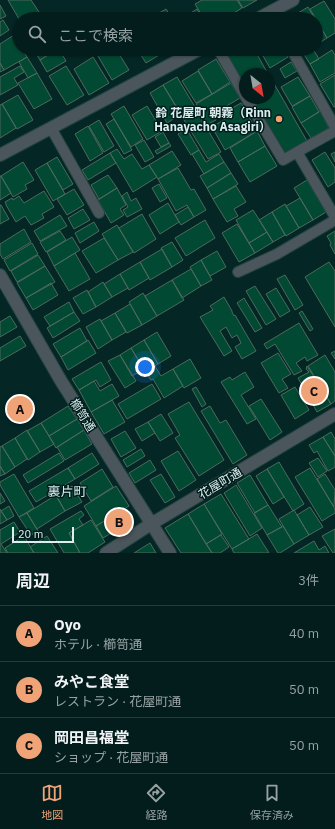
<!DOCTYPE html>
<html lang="ja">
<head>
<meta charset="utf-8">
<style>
	body { margin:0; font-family:"IBM Plex Sans","Noto Sans JP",sans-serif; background:#0d2625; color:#f1f3f6 }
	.compass { position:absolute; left:239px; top:68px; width:36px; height:36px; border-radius:50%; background:#031d1c; box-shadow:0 1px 3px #0004; rotate:149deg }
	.scale { position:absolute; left:12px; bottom:10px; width:62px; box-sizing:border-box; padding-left:4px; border:2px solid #dceeee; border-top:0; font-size:11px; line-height:14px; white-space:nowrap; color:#dceeee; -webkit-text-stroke:3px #001d1d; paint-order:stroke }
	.you { position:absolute; left:145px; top:367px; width:14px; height:14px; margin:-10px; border:3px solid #fff; border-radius:50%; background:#1a73e8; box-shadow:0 0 0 6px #1a73e833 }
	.badge { display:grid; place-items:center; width:26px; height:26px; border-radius:50%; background:#efa377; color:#111; font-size:13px; font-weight:700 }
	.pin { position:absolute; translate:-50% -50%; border:2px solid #fff; box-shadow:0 1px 4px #0006 }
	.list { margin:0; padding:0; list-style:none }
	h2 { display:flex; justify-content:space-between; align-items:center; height:52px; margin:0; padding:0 16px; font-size:17px }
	h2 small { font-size:13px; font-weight:400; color:#97a2a3 }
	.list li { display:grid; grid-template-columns:26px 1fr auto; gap:12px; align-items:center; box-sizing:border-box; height:56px; padding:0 16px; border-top:1px solid #243b3b }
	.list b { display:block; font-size:15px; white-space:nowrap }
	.list p { margin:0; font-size:13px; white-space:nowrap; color:#97a2a3 }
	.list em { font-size:13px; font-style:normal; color:#97a2a3 }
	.icon { flex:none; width:22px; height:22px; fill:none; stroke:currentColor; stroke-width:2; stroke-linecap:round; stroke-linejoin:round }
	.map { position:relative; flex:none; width:335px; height:553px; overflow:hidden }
	.search { position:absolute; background:#031d1c; box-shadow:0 1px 3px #0004; left:12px; right:12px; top:12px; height:44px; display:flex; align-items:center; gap:10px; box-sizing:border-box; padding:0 14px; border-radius:22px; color:#97a2a3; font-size:15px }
	.sheet { height:220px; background:#031d1c }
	nav { display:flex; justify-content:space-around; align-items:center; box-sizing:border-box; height:56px; border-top:1px solid #243b3b; background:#031d1c; font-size:11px; color:#97a2a3 }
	nav a { display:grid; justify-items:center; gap:2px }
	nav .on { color:#efa377 }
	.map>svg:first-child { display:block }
	.building { fill:#024933; stroke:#4d695c }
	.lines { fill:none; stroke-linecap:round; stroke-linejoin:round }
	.service-casing { stroke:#224342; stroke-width:12 }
	.minor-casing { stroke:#224342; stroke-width:14 }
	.service { stroke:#4a565b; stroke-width:10 }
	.minor { stroke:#4a565b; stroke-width:12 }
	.poi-dot { fill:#efa377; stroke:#001d1d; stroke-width:1.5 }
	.labels { text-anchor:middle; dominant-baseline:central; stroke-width:3; stroke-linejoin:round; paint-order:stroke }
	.poi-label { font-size:12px; font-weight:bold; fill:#dceeee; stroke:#001d1d; text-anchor:end }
	.street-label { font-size:12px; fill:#dceeee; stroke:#001d1d }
	.neighbourhood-label { font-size:13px; fill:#dceeee; stroke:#001d1d }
</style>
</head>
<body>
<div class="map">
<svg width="335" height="553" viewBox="0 0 335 553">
	<rect width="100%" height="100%" fill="#042726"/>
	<!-- building -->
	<path class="building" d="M8 0H31L39 12 28 19H19Z
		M202 0H237L242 8 224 19H204L195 4Z
		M238 0H257L243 8Z
		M324 1 335 19V33L327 38 310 9Z
		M0 5 6 16 0 19Z
		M308 7 315 19H295L293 16Z
		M166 9 172 19H149Z
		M197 9 203 19H181Z
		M39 12 43 19H28Z
		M3 20 9 30 0 36V22Z
		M316 20 327 38 316 45Z
		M14 35 19 44V49H22L27 57 4 70 0 63V44Z
		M33 49H58L40 60Z
		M58 49H59L66 61 47 72 40 60Z
		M110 49H116L129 70 112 80 98 56Z
		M137 49H169L146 63Z
		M223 49H254L268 74H245V88Z
		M259 49H284L288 57 270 68Z
		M298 49H309L301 54Z
		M309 49H313L319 59 310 64 303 53Z
		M332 50 335 55V73L320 82 310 64Z
		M27 57 37 73 28 78 19 62Z
		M93 57 109 83 89 95 74 69Z
		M216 59 230 82 212 94 198 70Z
		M291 62 297 71 285 78 280 69Z
		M0 63 4 70 0 72Z
		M20 66 24 72 14 78 18 85 0 95V77Z
		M66 66 84 95 67 105 49 76Z
		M198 71 212 94 196 103 182 81Z
		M37 73 52 99 34 109 18 83Z
		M269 75 307 141 284 154 251 98H269Z
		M335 75V107H334L320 84Z
		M177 77 195 107 181 115 163 85Z
		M298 77 310 96 292 106 281 87Z
		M231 83 240 98 213 114 216 120 208 124 196 104Z
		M163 85 181 114 167 123 150 93Z
		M18 95 33 120 17 129 2 104Z
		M310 96 319 112 301 123 292 107Z
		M241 103 257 131 225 150 212 127 230 116 227 111Z
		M2 104 16 128 0 138V105Z
		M124 106 143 139 131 147 111 114Z
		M147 106 162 131 147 140 132 115Z
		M194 107 221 152 208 159 181 115Z
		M320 111 329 128 311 138 301 123Z
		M114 119 132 150 124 154 106 124Z
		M99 120 114 146 104 152 89 126Z
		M88 126 103 153 90 161 75 134Z
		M186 128 199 150 191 155 178 134Z
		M257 131 265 146 238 162 230 148Z
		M163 132 169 143 161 147 155 137Z
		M144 140 154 157 145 162 135 145Z
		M169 143 171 146 157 154 155 151Z
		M265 146 277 166 250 182 238 162Z
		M117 149 124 159 132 154 142 169 149 165 157 177 133 192 110 153Z
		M199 150 206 162 219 154 224 162 204 174 192 154Z
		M172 151 181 165 158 179 149 165Z
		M325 152 335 168V182L328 187 312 160Z
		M335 152V162L331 154Z
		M110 153 116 163 88 180 82 170Z
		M57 157 73 184 63 190 47 163Z
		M23 162 34 180 25 185 27 189 13 197 1 176Z
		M224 162 231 173 207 188 200 176Z
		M47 163 65 194 53 201 35 170Z
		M178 168 191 190 194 189 206 210 194 217 187 205 176 211 158 179Z
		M231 173 238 184 213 199 207 188Z
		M108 175 117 188 99 199 91 185Z
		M0 176H1L11 193 0 200Z
		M307 180 326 212 313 220 294 188Z
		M159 184 167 198 160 202 152 188Z
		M236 186 246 202 234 209 238 216 227 222 213 199Z
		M117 188 126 205 120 209 124 215 111 223 98 200Z
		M74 189 84 205 67 215 57 199Z
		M44 191 54 207 42 214 44 218 31 225 25 216 16 222 6 205V204L5 202 12 198 13 200 19 196 24 203Z
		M127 192 131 201 136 198 142 209 127 217 123 210 128 207 122 196Z
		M300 198 313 220 299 228 286 206Z
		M168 203 179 222 160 234 149 215Z
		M285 204 299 228 286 236 272 212Z
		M0 205H1L9 219 0 224Z
		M188 207 194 217 181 225 175 215Z
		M83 209 90 220 74 229 68 218Z
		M253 210 267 232 249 243 236 220Z
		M272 212 285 235 273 242 259 220Z
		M142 214 156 239 134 253 119 228Z
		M60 215 67 226 40 241 34 231Z
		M205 220 215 238 186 256 175 238Z
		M94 222 99 231 80 243 75 233Z
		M237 224 255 253 239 262 222 233Z
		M117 225 133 252 118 260 102 234Z
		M24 229 31 242 3 259 0 254V244Z
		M60 231 66 240 46 252 40 242Z
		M335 231V254L330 245 331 243 327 236Z
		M267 232 273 242 255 253 249 243Z
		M72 237 80 250 54 266 47 252Z
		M104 238 118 260 96 273 82 251Z
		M172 242 183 260 172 267 161 248Z
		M32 243 38 254 10 271 4 260Z
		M162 249 172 267 150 280 140 262Z
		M217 251 226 267 210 276 201 260Z
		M75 253 90 279 69 291 54 266Z
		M38 255 45 266 17 282 11 271Z
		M201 260 212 280 201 286 190 267Z
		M140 262 149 278 129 290 120 274Z
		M329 262 335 271V327L305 277Z
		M45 266 55 282 26 298 17 283Z
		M191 269 201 286 182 298 172 280Z
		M120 274 128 288 112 297 104 284Z
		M285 275 303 305 295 310 277 279Z
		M172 280 184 300 157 316 145 296Z
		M103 282 112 297 96 307 88 292Z
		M51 283 58 295 33 310 26 298Z
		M255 286 276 319 266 325 246 291Z
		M276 288 290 311 280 317 266 294Z
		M87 290 96 307 83 314 73 298Z
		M143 293 157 316 142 325 129 302Z
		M224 297 232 311V312L234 316 235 315 256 351 242 359 235 347 241 343 237 335 232 338 226 327 220 331 232 351 224 356 200 317 213 310 210 306Z
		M244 298 262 328 255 332 237 303Z
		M69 302 74 312 50 326 44 317Z
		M130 304 142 325 127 333 115 313Z
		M302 311 313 329 310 331 299 313Z
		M74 312 80 321 53 338 47 328Z
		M115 313 126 332 112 340 101 321Z
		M10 316 17 327 0 337V322Z
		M100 319 112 340 98 349 86 327Z
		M299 323 318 355 307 361 305 357 296 363 302 371 294 375 275 344 267 349 264 344Z
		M80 328 87 341 61 357 53 344Z
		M157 332 171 356 158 364 144 340Z
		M20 336 26 346 0 361V348Z
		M88 340 96 353 68 370 61 357Z
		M144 340 158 364 145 372 131 348Z
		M131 348 144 369 132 376 120 355Z
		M335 351V359L331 353Z
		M278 353 291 374 282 379 288 388 279 393 261 363Z
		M120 355 136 381 125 388 108 361Z
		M325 355 335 372V401L331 404 308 366Z
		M190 359 201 378 184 388 173 369Z
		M101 362 111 380 100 387 96 380 79 390 72 379Z
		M155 366 161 376 173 369 183 386 164 398 153 379 151 380 145 372Z
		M307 366 331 404 317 412 298 378 309 372 306 369Z
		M245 372 254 387 241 395 256 419 247 424 221 382 230 377 232 380Z
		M94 381 100 391 112 384 119 396 91 412 79 390Z
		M152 384 161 399 127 419 118 404Z
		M196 387 206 404 202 407 192 389Z
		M295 387 309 410 295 419 281 395Z
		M261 399 282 432 270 440 249 406Z
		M112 400 125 422 104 434 91 412Z
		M189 402 224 460 199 476 175 438 180 435 168 414Z
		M68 406 77 419 49 436 41 423Z
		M210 406 220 423 226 420 247 455 233 464 201 411Z
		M161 414 173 433 160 441 148 422Z
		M77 419 84 430 56 448 49 436Z
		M148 422 155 433 142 441 135 429Z
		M41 423 54 444 40 452 27 431Z
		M27 430 40 452 28 460 15 438Z
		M84 430 92 444 65 460 57 447Z
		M125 431 136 448 121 457 111 439Z
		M331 432 335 439V456L323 437Z
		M323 437 335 456V467L328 471 317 451 314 453 309 445Z
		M15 438 27 459 15 467 2 446Z
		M2 446 15 467 5 474 0 466V447Z
		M141 449 145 456 127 467 123 460Z
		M178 451 196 480 179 491 161 461Z
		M59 453 64 461 28 483 23 475Z
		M92 453 99 464 75 479 68 468Z
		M318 458 327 471 318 477 309 463Z
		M150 460 156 470 135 483 129 473Z
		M279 462 304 504 293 511 267 469Z
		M0 466 5 474 0 476Z
		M68 468 75 479 36 502 29 491Z
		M310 468 335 509V513L322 521 295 477Z
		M102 469 113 487 91 501 80 483Z
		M267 469 284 497 273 504 256 476Z
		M14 474 34 508 19 517 0 485V482Z
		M161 474 175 497 165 503 150 480Z
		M325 474 335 490 334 507 317 479Z
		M250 475 268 505 255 513 237 483Z
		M236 485 262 528 250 536 224 493Z
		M72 486 82 502 65 511 56 496Z
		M116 486 129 506 96 526 84 506Z
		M0 493 5 501 0 504Z
		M221 494 249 539 232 549 204 504Z
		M56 495 65 511 37 529 27 513Z
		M204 504 222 534 206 544 188 514Z
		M268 505 282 527 267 535 254 513Z
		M9 506 14 516 7 520 1 511Z
		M310 507 323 527 309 535 297 515Z
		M125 508 133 520 103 538 96 526Z
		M0 509 7 520 0 524Z
		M294 510 309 535 294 544 279 519Z
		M81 511 84 515 79 519 83 525 69 533 80 553H64L50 529Z
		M27 513 38 531 31 535 19 517Z
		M188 514 212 553H181L165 528Z
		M91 520 105 542 88 553H80L69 533Z
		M14 522 20 532 1 544 7 553H0V530Z
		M283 526 294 544 280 553H278L267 535Z
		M335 529V553H333L322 536Z
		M257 534 269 553H234L232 549Z
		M221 535 229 547 220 553H212L206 544Z
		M24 536 34 553H8L5 548Z
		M47 536 58 553H34L30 547Z
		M314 541 319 550 325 546 329 553H294Z
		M150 543 156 553H134Z"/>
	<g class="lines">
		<!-- service casing -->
		<g class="service-casing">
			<path id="service" d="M218 49 245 96
				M291 49 335 127
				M246 98 283 160 297 152 335 217
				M51 128 99 213
				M297 152 335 131
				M238 272 277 254 335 220"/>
		</g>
		<!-- minor casing -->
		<g class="minor-casing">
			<path id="minor" d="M257 19 293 0
				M0 155 200 49
				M0 275 61 381 170 553
				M106 553 151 524 335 414"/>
		</g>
		<!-- service -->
		<use href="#service" class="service"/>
		<!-- minor -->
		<use href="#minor" class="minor"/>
	</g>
	<!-- markers -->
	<circle class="poi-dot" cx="279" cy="119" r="4"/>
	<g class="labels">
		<!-- poi labels -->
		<g class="poi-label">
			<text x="271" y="112">鈴 花屋町 朝霧（Rinn<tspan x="271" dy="14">Hanayacho Asagiri）</tspan></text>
		</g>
		<!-- street labels -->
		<g class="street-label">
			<text transform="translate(83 415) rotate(58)">櫛笥通</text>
			<text transform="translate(220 483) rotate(-31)">花屋町通</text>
		</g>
		<!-- neighbourhood labels -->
		<g class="neighbourhood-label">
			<text x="67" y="491">裏片町</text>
		</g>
	</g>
</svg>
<svg class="compass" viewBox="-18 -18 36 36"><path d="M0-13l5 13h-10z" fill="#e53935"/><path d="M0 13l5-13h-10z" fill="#97a2a3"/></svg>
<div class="scale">20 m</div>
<div class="you"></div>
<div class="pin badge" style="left:20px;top:409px">A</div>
<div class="pin badge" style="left:119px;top:522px">B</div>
<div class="pin badge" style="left:314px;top:391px">C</div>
<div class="search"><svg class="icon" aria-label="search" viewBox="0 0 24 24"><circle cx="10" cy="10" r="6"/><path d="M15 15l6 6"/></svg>ここで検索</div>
</div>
<section class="sheet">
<h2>周辺<small>3件</small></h2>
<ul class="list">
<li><span class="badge">A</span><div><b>Oyo</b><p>ホテル · 櫛笥通</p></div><em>40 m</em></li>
<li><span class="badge">B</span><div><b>みやこ食堂</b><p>レストラン · 花屋町通</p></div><em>50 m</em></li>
<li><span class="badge">C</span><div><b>岡田昌福堂</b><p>ショップ · 花屋町通</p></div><em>50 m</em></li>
</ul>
</section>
<nav>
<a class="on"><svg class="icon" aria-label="map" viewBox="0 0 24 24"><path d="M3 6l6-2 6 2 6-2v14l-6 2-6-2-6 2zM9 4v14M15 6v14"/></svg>地図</a>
<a><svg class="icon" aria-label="directions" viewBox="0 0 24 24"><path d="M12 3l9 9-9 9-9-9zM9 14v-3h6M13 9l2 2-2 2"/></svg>経路</a>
<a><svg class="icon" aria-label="saved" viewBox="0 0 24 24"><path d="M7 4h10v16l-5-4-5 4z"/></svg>保存済み</a>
</nav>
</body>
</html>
